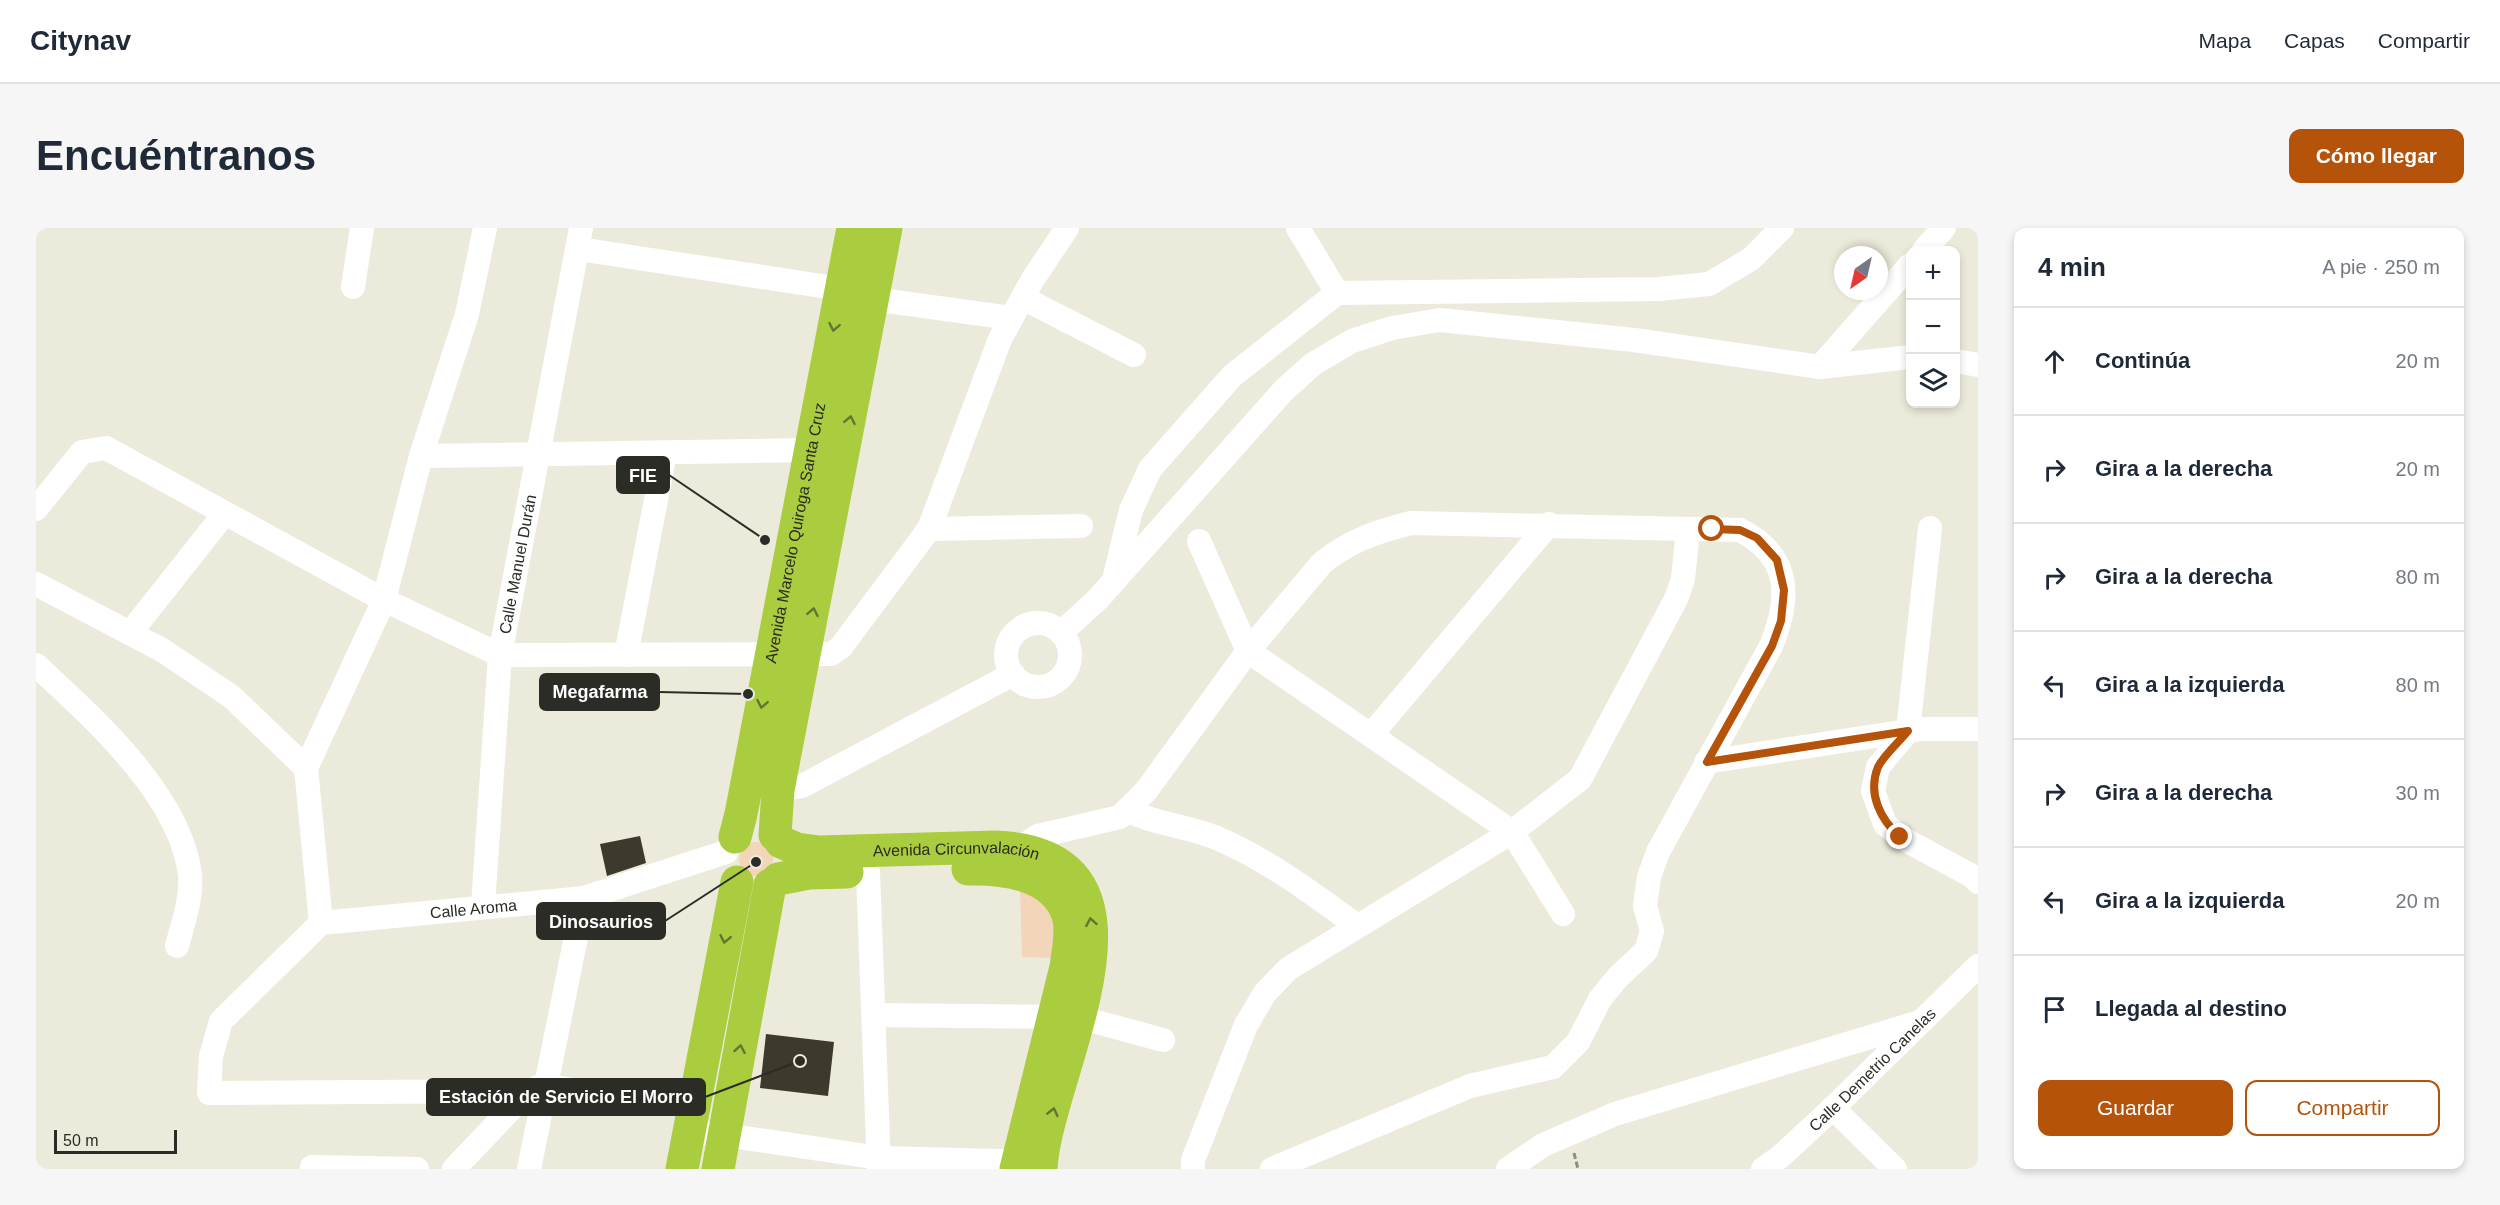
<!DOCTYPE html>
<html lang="es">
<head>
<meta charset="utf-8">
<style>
	body { margin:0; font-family:Helvetica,sans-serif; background:#f6f6f7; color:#1f2937 }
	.controls { position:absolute; right:18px; top:18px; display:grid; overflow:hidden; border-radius:12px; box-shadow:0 3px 9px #0003 }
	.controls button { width:54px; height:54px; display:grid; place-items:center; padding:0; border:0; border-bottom:2px solid #e0e1e3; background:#fff; color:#1f2937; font:30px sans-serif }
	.compass { position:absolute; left:1798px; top:18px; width:54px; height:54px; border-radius:50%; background:#fff; box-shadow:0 3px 9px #0003; rotate:214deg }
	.scale { position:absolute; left:18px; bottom:15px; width:123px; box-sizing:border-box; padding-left:6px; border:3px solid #2c2c26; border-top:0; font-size:16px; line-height:21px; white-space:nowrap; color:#2c2c26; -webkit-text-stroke:4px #ecebdb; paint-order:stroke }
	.stop { position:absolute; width:18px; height:18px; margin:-14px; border:4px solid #b45309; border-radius:50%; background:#fff }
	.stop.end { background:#b45309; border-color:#fff; box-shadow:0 2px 6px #0008 }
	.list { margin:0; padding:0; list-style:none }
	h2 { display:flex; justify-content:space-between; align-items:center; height:78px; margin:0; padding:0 24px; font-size:26px }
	h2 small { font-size:20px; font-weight:400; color:#747a83 }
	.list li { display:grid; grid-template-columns:39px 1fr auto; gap:18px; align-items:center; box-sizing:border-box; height:108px; padding:0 24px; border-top:2px solid #e0e1e3 }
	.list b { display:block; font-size:22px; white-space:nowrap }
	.list em { font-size:20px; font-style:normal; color:#747a83 }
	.actions { display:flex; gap:12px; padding:18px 24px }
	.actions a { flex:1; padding:14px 0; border:2px solid #b45309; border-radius:12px; text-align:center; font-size:21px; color:#b45309 }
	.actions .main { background:#b45309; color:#fff }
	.icon { flex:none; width:33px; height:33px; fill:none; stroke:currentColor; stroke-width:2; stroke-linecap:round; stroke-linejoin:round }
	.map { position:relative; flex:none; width:1942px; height:941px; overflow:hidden; border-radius:12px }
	header { display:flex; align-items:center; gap:36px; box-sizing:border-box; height:84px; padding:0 30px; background:#fff; border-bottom:2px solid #e0e1e3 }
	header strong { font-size:28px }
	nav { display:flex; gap:33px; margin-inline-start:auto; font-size:21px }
	.intro { display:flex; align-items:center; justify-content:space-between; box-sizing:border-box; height:144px; padding:0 36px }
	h1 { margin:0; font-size:42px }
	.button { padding:15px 27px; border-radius:12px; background:#b45309; color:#fff; font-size:21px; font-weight:700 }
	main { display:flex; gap:36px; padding:0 36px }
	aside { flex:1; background:#fff; border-radius:12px; box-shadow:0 3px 9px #0003 }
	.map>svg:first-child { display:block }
	.green { fill:#f3d6b9 }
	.building { fill:#3e392d }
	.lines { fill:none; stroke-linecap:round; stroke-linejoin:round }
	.path { stroke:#8d8c81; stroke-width:3; stroke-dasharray:6 3; stroke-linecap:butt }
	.minor { stroke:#fff; stroke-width:24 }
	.highway { stroke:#aacc3f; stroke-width:33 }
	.oneway { stroke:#657431 }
	.route { stroke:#b45309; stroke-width:8 }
	.labels { text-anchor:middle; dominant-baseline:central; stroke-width:6; stroke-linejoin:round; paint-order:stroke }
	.street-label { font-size:16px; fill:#2c2c26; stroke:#ecebdb }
	.leader { fill:none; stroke:#2c2c26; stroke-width:2 }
	.callout-dot { fill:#2c2c26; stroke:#ecebdb; stroke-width:2 }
	.callout { fill:#2c2c26; stroke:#2c2c26; stroke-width:2 }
	.callout-label { font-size:18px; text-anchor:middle; font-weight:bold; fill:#fff }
</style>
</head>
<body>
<header>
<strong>Citynav</strong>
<nav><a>Mapa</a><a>Capas</a><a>Compartir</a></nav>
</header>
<div class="intro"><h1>Encuéntranos</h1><a class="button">Cómo llegar</a></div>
<main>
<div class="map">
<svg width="1942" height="941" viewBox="0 0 1942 941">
	<rect width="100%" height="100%" fill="#ecebdb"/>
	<!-- green -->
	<path class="green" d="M703 631a17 17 0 1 1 34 0a17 17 0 1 1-34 0Z
		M984 660 996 664 1018 687 1020 730 986 729Z"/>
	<!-- building -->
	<path class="building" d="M604 608 610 635 571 648 564 616Z
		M730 806 798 814 792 868 724 860Z"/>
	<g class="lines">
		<!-- path -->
		<path class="path" d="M591 870 635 874
			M1538 925 1542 941"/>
		<!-- minor -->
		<g class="minor">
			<path d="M449 0 431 86 385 228 348 372 270 540 285 695 185 793 175 828 173 865 492 863 508 857 571 868"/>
			<path d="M1262 0 1301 65"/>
			<path d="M543 21 805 61 837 71 975 90"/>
			<path d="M1888 22 1908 0"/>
			<path d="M317 59 326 0"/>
			<path d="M987 70 1098 127"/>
			<path d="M1920 133 1942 137"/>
			<path d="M1784 139 1874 37"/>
			<path d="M385 228 775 222"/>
			<path d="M0 281 46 224 70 220 348 372 464 427 795 426 805 419 893 301 964 111 997 51 1031 0"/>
			<path d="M1894 300 1872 503 1842 539 1837 563 1849 596 1864 609 1936 648 1942 654"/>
			<path d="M893 301 1045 298"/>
			<path d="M1163 313 1212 423 1476 604 1527 686"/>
			<path d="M1079 348 1095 282 1114 241 1196 148 1301 65 1623 61 1673 56 1715 31 1746 0"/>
			<path d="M0 356 126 422 196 469 270 540"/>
			<circle cx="1002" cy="427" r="32"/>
			<path d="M94 405 189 285"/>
			<path d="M1025 405 1062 371 1248 162 1277 136 1316 113 1356 100 1404 92 1598 112 1784 139 1874 129"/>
			<path d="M590 427 629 225"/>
			<path d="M0 437C55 488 145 567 154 647 156 671 147 695 141 718"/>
			<path d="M1335 507 1513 296"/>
			<path d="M1670 534 1885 501H1942"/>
			<path d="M742 562 766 558 977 446"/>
			<path d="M1091 582C1121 597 1154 598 1183 611 1232 632 1277 666 1320 697"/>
			<path d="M984 620 1002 608 1084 589 1110 563 1212 423 1286 335C1313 313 1342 303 1375 295L1704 302C1755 328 1755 369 1735 418L1622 624 1613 649 1609 678 1616 703 1610 723 1582 749 1564 771 1542 814 1517 839 1434 858 1236 941"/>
			<path d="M832 644 843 941"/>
			<path id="s1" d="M447 678 464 427 545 0"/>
			<path id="s2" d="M285 695 548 670 690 624"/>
			<path d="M838 787 1042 789 1127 812"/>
			<path d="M1797 880 1859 941"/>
			<path d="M652 905 689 907 844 930 997 934"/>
			<path d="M276 939 381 941"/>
			<path d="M418 941 492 863"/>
			<path d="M493 941 548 670"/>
			<path d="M1157 941V932L1210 797 1229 765 1252 741 1476 604 1544 551 1640 371 1647 351 1652 302"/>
			<path d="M1472 941 1507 917 1579 886 1884 794"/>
			<path id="s3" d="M1727 941 1744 929 1797 880 1942 738"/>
		</g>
		<!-- highway -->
		<g class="highway">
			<path d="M739 607 742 562 850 0"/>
			<path id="s4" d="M699 609 705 586 817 0"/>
			<path id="s5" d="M745 614 761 621 783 624 960 619C1142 627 1009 846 1005 941"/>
			<path d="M932 641C968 640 1018 646 1032 687 1037 703 1032 723 1030 739L980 941"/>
			<path d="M742 651 773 645 811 644"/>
			<path d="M646 941 701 654"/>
			<path d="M682 941 734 657"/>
		</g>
	</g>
	<!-- one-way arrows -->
	<defs><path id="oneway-chevron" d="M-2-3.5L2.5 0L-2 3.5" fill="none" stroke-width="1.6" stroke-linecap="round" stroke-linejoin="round" transform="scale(1.5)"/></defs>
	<g class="oneway">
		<use href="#oneway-chevron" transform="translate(798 99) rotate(101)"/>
		<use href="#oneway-chevron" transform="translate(814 192) rotate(-79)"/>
		<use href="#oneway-chevron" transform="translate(777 384) rotate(-79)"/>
		<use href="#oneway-chevron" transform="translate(726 476) rotate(101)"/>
		<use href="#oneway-chevron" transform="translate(1055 694) rotate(-100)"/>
		<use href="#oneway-chevron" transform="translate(689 711) rotate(101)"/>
		<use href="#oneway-chevron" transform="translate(704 821) rotate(-80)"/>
		<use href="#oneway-chevron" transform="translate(1017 884) rotate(-77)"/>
	</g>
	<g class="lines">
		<!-- route -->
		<path class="route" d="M1676 301 1704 302 1721 310 1741 332 1748 362 1745 393 1736 418 1671 534 1872 503C1863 514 1848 527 1842 539 1831 566 1845 592 1864 609"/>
	</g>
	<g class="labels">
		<!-- street labels -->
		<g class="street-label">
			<text stroke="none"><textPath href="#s4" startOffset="310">Avenida Marcelo Quiroga Santa Cruz</textPath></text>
			<text stroke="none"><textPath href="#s1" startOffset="344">Calle Manuel Durán</textPath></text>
			<text stroke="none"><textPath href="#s5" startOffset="177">Avenida Circunvalación</textPath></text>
			<text stroke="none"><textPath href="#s2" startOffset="153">Calle Aroma</textPath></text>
			<text stroke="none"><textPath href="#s3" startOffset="148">Calle Demetrio Canelas</textPath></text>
		</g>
	</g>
	<!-- callouts -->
	<path class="leader" d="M729 312L633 247M712 466L623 464M720 634L629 693M764 833L669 869"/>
	<g class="callout-dot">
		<circle cx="729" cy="312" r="6"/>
		<circle cx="712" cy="466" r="6"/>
		<circle cx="720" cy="634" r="6"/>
		<circle cx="764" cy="833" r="6"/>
	</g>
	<g class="callout">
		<rect x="581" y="229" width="52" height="36" rx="6"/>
		<rect x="504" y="446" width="119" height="36" rx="6"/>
		<rect x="501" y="675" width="128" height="36" rx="6"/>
		<rect x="391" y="851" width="278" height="36" rx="6"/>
	</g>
	<g class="callout-label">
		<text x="607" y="254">FIE</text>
		<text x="564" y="470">Megafarma</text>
		<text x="565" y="700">Dinosaurios</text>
		<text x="530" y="875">Estación de Servicio El Morro</text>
	</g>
</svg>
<div class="controls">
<button>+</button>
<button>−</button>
<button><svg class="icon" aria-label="layers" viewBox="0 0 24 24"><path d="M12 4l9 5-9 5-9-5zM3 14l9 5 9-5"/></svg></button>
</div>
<svg class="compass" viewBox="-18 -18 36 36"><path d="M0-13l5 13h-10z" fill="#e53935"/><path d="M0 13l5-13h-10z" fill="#747a83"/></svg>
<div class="scale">50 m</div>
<div class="stop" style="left:1676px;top:301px"></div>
<div class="stop end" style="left:1864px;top:609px"></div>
</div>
<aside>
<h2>4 min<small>A pie · 250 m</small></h2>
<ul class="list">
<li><svg class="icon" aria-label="ahead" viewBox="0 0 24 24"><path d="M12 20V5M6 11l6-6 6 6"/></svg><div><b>Continúa</b></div><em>20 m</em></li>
<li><svg class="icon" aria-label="right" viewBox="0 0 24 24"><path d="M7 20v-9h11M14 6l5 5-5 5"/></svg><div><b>Gira a la derecha</b></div><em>20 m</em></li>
<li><svg class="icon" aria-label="right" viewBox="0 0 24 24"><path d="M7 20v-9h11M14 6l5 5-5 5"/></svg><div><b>Gira a la derecha</b></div><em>80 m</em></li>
<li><svg class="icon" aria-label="left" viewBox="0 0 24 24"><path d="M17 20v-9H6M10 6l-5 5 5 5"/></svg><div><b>Gira a la izquierda</b></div><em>80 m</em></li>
<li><svg class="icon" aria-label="right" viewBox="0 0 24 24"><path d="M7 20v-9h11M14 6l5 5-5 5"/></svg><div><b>Gira a la derecha</b></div><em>30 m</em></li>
<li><svg class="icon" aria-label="left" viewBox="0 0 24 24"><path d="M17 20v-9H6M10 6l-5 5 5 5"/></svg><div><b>Gira a la izquierda</b></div><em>20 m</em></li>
<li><svg class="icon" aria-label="arrive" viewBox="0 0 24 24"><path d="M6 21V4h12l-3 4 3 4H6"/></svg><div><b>Llegada al destino</b></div></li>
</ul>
<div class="actions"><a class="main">Guardar</a><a>Compartir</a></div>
</aside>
</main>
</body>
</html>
